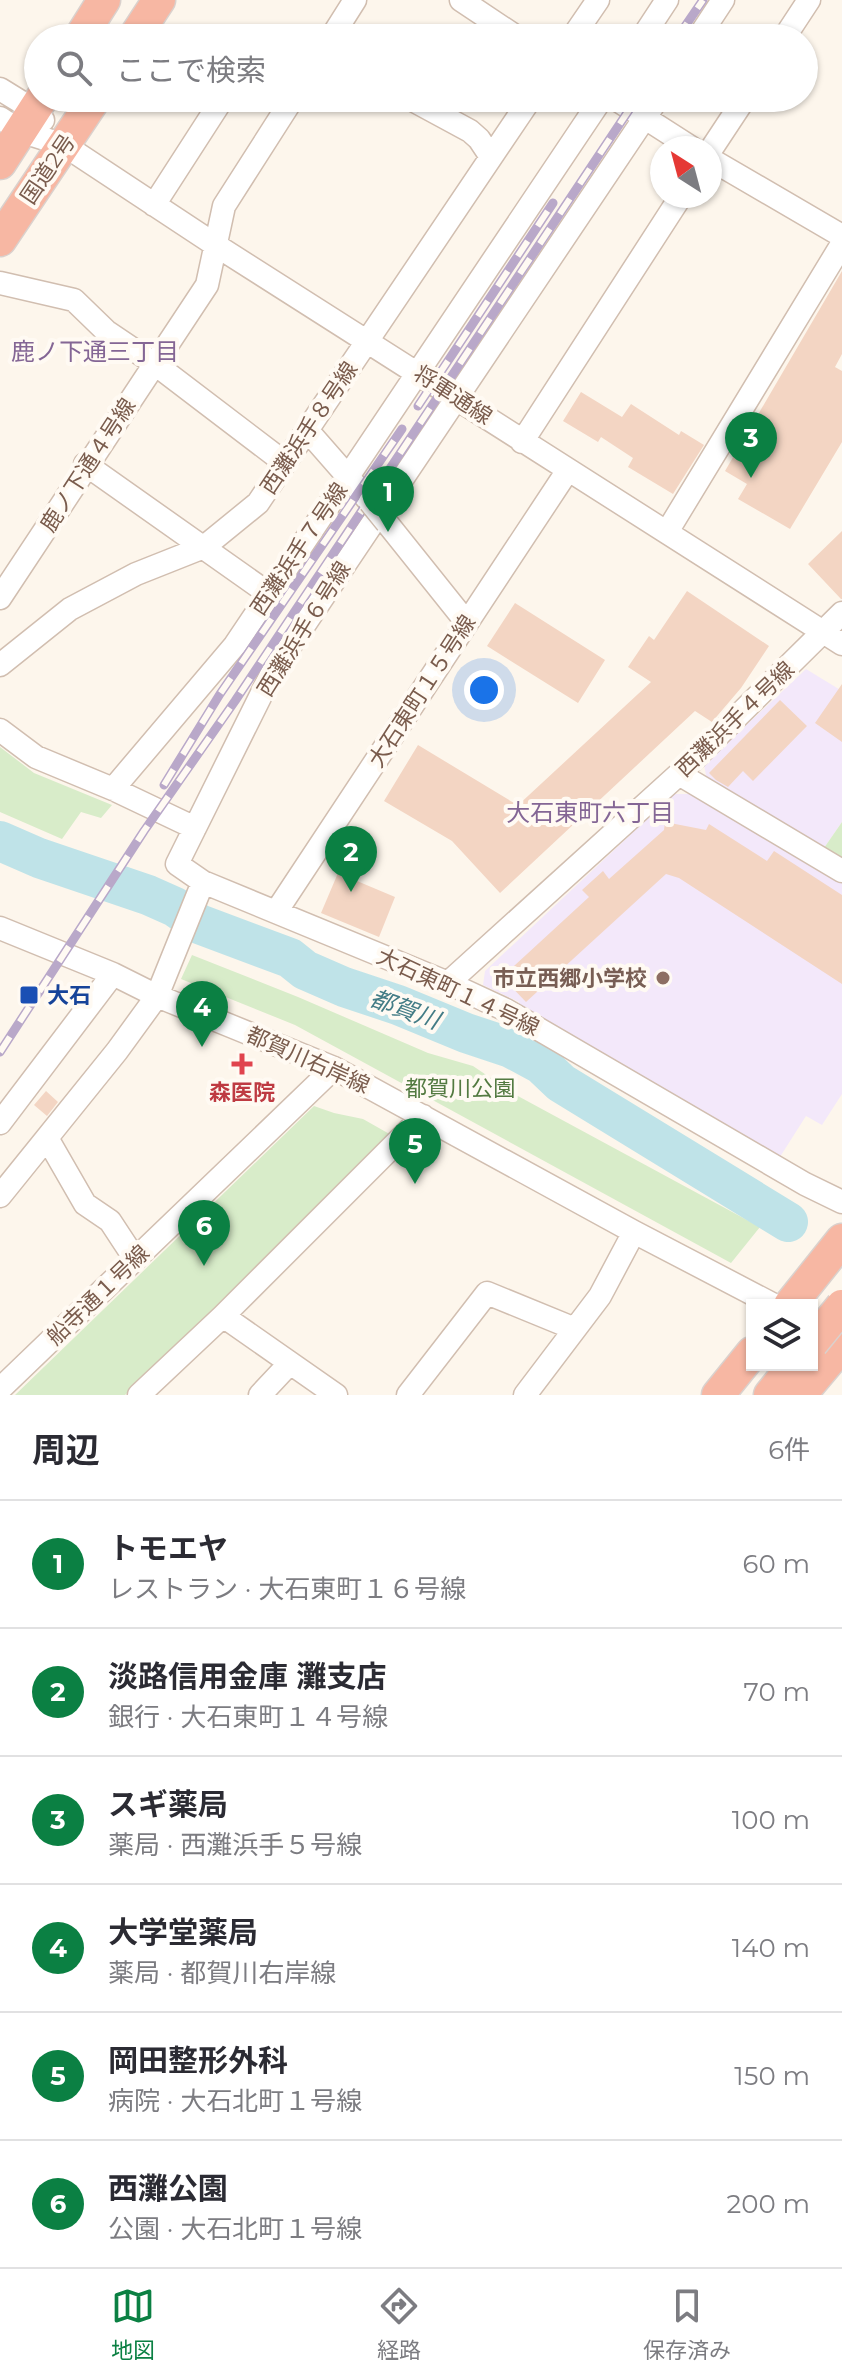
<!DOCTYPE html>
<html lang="ja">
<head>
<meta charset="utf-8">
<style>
	body { margin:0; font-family:Montserrat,"Noto Sans JP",sans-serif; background:#f2f2f3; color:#2b2b33 }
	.controls { position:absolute; right:24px; bottom:24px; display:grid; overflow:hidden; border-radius:0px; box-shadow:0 2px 6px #0004 }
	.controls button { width:72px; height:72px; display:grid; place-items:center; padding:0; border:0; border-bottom:2px solid #e1e1e2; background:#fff; color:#2b2b33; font:40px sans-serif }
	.compass { position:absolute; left:650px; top:136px; width:72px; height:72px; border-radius:50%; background:#fff; box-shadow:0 2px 6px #0004; rotate:324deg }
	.you { position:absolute; left:484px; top:690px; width:28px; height:28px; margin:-20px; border:6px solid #fff; border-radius:50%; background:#1a73e8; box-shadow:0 0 0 12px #1a73e833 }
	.badge { display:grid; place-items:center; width:52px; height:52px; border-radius:50%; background:#0b8043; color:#fff; font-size:26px; font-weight:700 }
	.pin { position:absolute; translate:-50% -66px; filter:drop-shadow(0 2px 4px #0008) }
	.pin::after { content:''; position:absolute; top:42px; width:28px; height:24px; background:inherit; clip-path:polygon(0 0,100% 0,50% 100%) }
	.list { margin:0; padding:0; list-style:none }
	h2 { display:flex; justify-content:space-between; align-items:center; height:104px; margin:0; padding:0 32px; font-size:34px }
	h2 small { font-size:26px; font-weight:400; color:#7c7c81 }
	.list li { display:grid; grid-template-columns:52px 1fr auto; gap:24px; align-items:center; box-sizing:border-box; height:128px; padding:0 32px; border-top:2px solid #e1e1e2 }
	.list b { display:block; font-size:30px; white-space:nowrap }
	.list p { margin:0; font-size:26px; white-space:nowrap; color:#7c7c81 }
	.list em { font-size:26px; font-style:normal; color:#7c7c81 }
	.icon { flex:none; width:44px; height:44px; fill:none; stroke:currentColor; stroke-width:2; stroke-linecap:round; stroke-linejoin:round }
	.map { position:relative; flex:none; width:842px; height:1395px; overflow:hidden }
	.search { position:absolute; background:#fff; box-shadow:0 2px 6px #0004; left:24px; right:24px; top:24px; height:88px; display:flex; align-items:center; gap:20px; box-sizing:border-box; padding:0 28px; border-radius:44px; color:#7c7c81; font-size:30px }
	.sheet { height:872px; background:#fff }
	nav { display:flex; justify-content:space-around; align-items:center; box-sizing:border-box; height:112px; border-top:2px solid #e1e1e2; background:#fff; font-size:22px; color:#7c7c81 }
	nav a { display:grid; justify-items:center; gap:4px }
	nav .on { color:#0b8043 }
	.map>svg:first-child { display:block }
	.education { fill:#f3e8fa }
	.green { fill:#d8ecc9 }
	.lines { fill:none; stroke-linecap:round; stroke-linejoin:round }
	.river { stroke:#bfe3e8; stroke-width:40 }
	.building { fill:#f3d5c3 }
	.minor-casing { stroke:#d1beb0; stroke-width:25 }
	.highway-casing { stroke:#dad1cd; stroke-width:35 }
	.minor { stroke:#fff; stroke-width:22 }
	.highway { stroke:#f7b7a3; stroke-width:32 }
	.rail-casing { stroke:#b9a8c9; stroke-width:9 }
	.rail { stroke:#fffaf3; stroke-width:6; stroke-dasharray:18; stroke-linecap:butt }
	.minor-bridge-casing { stroke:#d1beb0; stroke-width:25; stroke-linecap:butt }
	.highway-bridge-casing { stroke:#dad1cd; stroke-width:35; stroke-linecap:butt }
	.minor-bridge { stroke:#fff; stroke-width:22 }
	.highway-bridge { stroke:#f7b7a3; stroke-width:32 }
	.education-dot { fill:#8d6e63; stroke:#fffaf3; stroke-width:3 }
	.transit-dot { fill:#1a4fb4; stroke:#fffaf3; stroke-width:3 }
	.health-dot { fill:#e0444e; stroke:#fffaf3; stroke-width:3 }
	.labels { text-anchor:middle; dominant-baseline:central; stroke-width:8; stroke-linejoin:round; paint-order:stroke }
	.street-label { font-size:22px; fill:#7a5c4d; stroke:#fffaf3 }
	.education-label { font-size:22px; font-weight:bold; fill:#785e54; stroke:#fffaf3; text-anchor:end }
	.transit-label { font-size:22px; font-weight:bold; fill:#164399; stroke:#fffaf3; text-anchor:start }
	.park-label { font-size:22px; fill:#537a41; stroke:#fffaf3 }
	.health-label { font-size:22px; font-weight:bold; fill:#be3a42; stroke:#fffaf3 }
	.neighbourhood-label { font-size:24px; fill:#846695; stroke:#fffaf3 }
	.water-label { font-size:24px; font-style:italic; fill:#437c86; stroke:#fffaf3 }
</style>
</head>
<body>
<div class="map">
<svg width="842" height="1395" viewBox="0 0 842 1395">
	<rect width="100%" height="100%" fill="#fdf6ec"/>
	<!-- education -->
	<path class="education" d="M806 669 842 691V822L824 848 707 780 704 765Z
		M674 794H695L842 883V1094L822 1125 806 1116 778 1160 516 1009 519 1002 483 985 485 971Z"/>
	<!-- green -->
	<path class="green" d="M0 747 34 773 112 805 101 818 81 812 62 839 0 812Z
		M842 822V859L824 848Z
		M192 955 298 997 428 1053 473 1066 516 1095 760 1227 731 1263 295 1025 181 979Z
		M314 1106 334 1113 363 1119 393 1136 125 1395H15Z"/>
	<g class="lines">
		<!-- river -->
		<path class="river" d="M0 841 39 858 148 895 175 907 199 924 290 958 305 970 344 987 398 1005 466 1033 511 1048 541 1064 561 1083 788 1222"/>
	</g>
	<!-- building -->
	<path class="building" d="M842 271V354L835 367 842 371V442L790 529 738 499 747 484 725 471Z
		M581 392 622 417 631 404 679 435 681 431 704 445 673 494 628 467 633 458 601 437 598 442 563 421Z
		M842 531V599H841L808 564Z
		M687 591 769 646 741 688 712 722 695 711 500 893 452 841 384 801 418 745 514 803 512 805 515 808 651 682 628 667 649 636 654 640Z
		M515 603 605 660 578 703 487 646Z
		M842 684V742L815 723Z
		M780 700 807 726 753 781 743 771 728 787 716 780 709 773Z
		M665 822 706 830 709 824 767 861 774 851 842 895V984L679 878 666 874 526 1002 502 977 589 897 582 890 603 871 609 879 664 830Z
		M338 873 395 897 379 937 321 913Z
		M46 1091 58 1102 47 1116 34 1105Z"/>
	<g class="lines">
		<!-- minor casing -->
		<g class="minor-casing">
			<path id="minor" d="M461 0 518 38
				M331 38 355 0
				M572 38 598 0
				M642 38 667 0
				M698 38 723 0
				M784 38 809 0
				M0 89 34 110 43 120
				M409 98 470 131 479 139 491 157
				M614 98 692 148
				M658 98 272 673 177 864 203 882 448 983 506 1010 805 1184 842 1202
				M0 118 20 131 64 145 217 246 842 644
				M710 151 745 98
				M710 159 842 236
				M154 205 223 98
				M0 283 74 300 106 331 155 364 285 463
				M307 430 370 502
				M522 442 681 196
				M85 464 269 594
				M387 523 467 623
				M667 532 842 244
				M0 598 207 285 224 206 293 98
				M0 665 70 609 136 574 204 547 258 503 531 98
				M0 730 36 757 113 789 195 828
				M679 774 842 871
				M113 789 235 645 602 98
				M276 912 568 470
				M0 928 113 974 157 996 334 1068 634 1232 774 1305
				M448 983 679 774 842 613
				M0 1123 113 974
				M47 1138 85 1204 110 1221 135 1259
				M0 1196 117 1051 157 996 203 882
				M223 1316 336 1395
				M0 1389 334 1068
				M139 1395 223 1316 423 1116
				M260 1395 290 1363
				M408 1395 487 1293 575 1329
				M525 1395 600 1296 634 1232"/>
		</g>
		<!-- highway casing -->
		<g class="highway-casing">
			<path id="highway" d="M80 38 104 0
				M134 38 159 0
				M0 163 42 98
				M0 240 95 98
				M790 1305 842 1240
				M718 1395 752 1353
				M770 1395 794 1365
				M800 1395 842 1345"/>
		</g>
		<!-- minor -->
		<use href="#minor" class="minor"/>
		<!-- highway -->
		<use href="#highway" class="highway"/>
		<!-- rail casing -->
		<g class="rail-casing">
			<path id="rail" d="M677 38 703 0
				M418 406 553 203
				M164 785 220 694 402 429
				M0 1052 144 831 235 701 637 98"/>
		</g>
		<!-- rail -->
		<use href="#rail" class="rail"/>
		<!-- minor-bridge casing -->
		<g class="minor-bridge-casing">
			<path id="minor-bridge" d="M370 502 387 523"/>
		</g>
		<!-- highway-bridge casing -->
		<g class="highway-bridge-casing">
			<path id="highway-bridge" d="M812 1343 842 1306"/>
		</g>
		<!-- minor-bridge -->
		<use href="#minor-bridge" class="minor-bridge"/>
		<!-- highway-bridge -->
		<use href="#highway-bridge" class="highway-bridge"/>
	</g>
	<!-- markers -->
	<circle class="education-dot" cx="663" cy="978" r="8"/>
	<rect class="transit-dot" x="19" y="985" width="20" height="20" rx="4"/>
	<path class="health-dot" d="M238 1052h8v8h8v8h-8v8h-8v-8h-8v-8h8z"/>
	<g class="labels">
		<!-- street labels -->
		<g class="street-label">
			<text transform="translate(48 169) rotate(-56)">国道2号</text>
			<text transform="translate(453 395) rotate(33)">将軍通線</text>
			<text transform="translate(309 428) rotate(-56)">西灘浜手８号線</text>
			<text transform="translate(88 465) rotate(-57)">鹿ノ下通４号線</text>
			<text transform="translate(299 549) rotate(-56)">西灘浜手７号線</text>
			<text transform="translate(304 629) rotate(-58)">西灘浜手６号線</text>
			<text transform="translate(422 691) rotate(-57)">大石東町１５号線</text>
			<text transform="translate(735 719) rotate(-44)">西灘浜手４号線</text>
			<text transform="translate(458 992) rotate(25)">大石東町１４号線</text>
			<text transform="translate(308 1060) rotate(24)">都賀川右岸線</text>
			<text transform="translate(98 1295) rotate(-44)">船寺通１号線</text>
		</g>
		<!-- education labels -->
		<g class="education-label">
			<text x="647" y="978">市立西郷小学校</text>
		</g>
		<!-- transit labels -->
		<g class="transit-label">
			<text x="47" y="995">大石</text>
		</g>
		<!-- park labels -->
		<g class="park-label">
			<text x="460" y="1088">都賀川公園</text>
		</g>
		<!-- health labels -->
		<g class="health-label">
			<text x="242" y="1092">森医院</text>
		</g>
		<!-- neighbourhood labels -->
		<g class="neighbourhood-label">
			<text x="95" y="351">鹿ノ下通三丁目</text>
			<text x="590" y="812">大石東町六丁目</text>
		</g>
		<!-- water labels -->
		<g class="water-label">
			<text transform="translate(405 1009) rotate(20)">都賀川</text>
		</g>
	</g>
</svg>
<div class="controls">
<button><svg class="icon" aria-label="layers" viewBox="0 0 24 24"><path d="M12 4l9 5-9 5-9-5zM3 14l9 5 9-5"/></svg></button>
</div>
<svg class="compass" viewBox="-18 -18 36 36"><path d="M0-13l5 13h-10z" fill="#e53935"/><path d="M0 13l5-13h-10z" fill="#7c7c81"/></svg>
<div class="you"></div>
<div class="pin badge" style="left:388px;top:532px">1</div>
<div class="pin badge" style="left:351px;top:892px">2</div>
<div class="pin badge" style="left:751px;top:478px">3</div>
<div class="pin badge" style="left:202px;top:1047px">4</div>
<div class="pin badge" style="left:415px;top:1184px">5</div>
<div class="pin badge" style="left:204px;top:1266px">6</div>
<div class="search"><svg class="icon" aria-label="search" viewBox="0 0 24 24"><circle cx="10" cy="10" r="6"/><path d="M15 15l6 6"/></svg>ここで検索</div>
</div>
<section class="sheet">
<h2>周辺<small>6件</small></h2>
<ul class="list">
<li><span class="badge">1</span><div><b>トモエヤ</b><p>レストラン · 大石東町１６号線</p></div><em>60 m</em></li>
<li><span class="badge">2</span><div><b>淡路信用金庫 灘支店</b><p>銀行 · 大石東町１４号線</p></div><em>70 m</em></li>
<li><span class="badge">3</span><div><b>スギ薬局</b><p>薬局 · 西灘浜手５号線</p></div><em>100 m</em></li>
<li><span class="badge">4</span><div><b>大学堂薬局</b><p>薬局 · 都賀川右岸線</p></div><em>140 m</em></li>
<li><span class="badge">5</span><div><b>岡田整形外科</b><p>病院 · 大石北町１号線</p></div><em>150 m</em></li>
<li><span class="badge">6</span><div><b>西灘公園</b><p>公園 · 大石北町１号線</p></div><em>200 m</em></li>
</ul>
</section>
<nav>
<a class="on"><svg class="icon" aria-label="map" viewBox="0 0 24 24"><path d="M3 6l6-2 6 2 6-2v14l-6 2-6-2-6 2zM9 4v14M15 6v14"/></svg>地図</a>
<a><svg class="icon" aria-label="directions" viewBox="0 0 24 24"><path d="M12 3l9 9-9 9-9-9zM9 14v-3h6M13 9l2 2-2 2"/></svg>経路</a>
<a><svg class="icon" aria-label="saved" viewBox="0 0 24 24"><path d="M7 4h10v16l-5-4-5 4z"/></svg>保存済み</a>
</nav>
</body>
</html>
